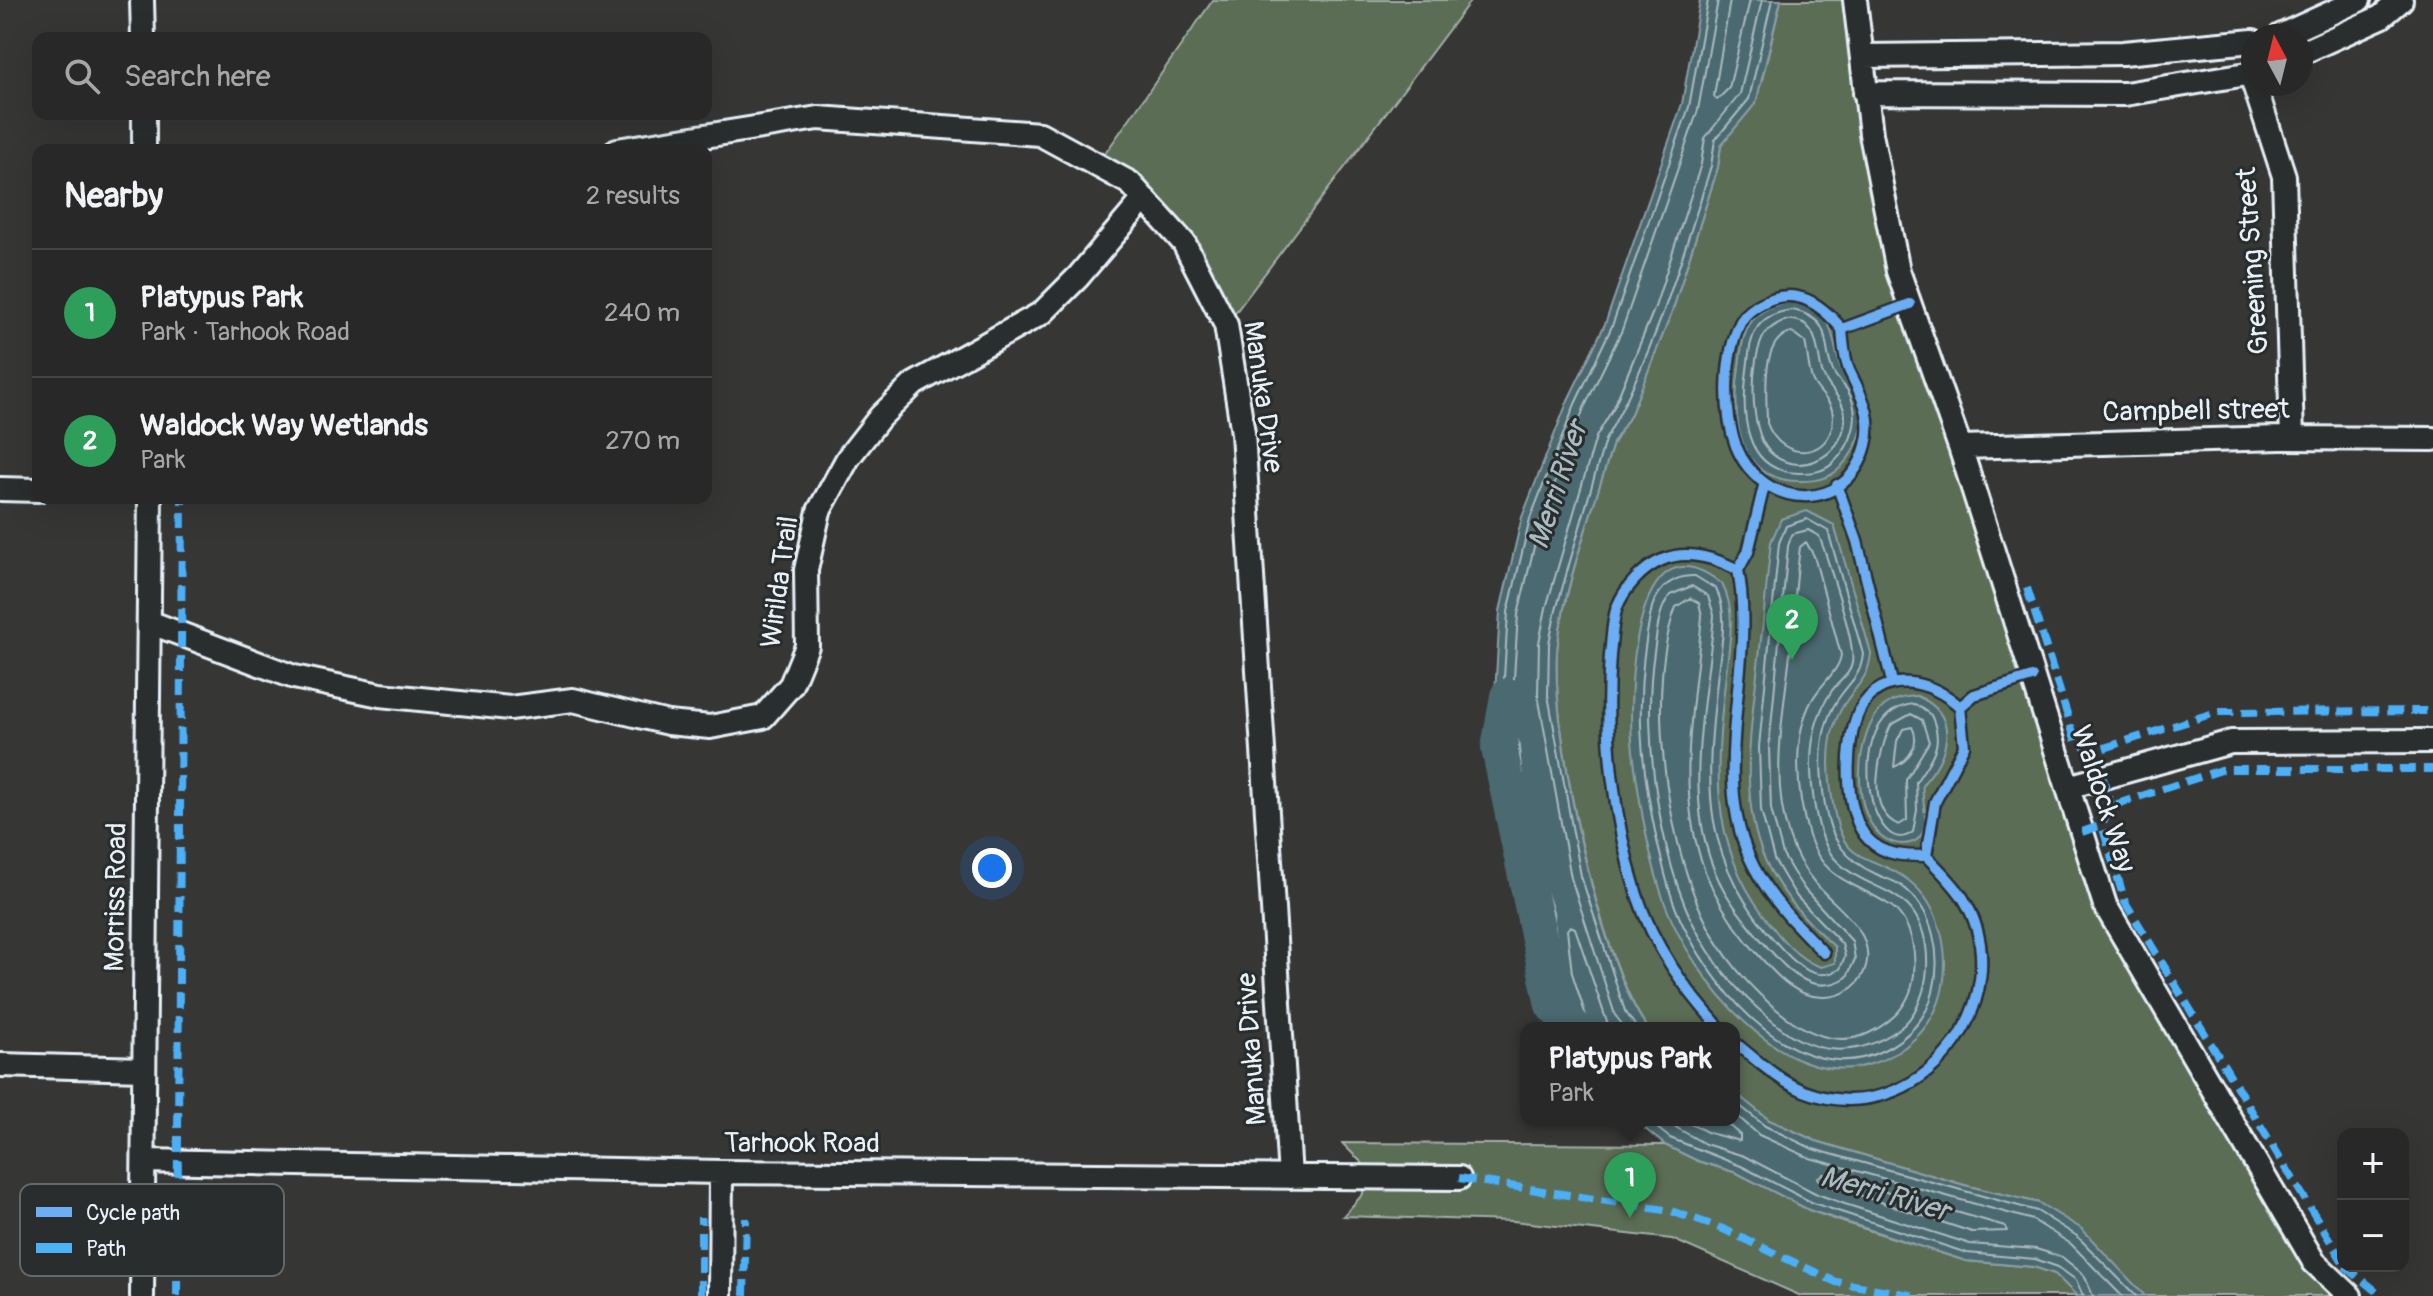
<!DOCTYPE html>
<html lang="en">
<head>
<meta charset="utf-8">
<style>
	body { margin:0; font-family:Pangolin,sans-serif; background:#303030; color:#f1f3f6 }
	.controls { position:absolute; right:24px; bottom:24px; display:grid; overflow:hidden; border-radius:16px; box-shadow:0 8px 32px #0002 }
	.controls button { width:72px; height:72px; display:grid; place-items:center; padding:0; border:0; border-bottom:2px solid #444445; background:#282828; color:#f1f3f6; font:40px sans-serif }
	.compass { position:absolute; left:2241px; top:24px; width:72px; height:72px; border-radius:50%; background:#282828; box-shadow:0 8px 32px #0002; rotate:353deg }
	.you { position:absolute; left:992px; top:868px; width:28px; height:28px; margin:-20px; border:6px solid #fff; border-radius:50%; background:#1a73e8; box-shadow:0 0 0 12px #1a73e833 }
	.badge { display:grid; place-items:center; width:52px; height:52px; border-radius:50%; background:#ff9aa2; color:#fff; font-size:26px; font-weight:700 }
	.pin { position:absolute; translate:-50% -66px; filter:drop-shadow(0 2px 4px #0008) }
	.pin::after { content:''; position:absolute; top:42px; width:28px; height:24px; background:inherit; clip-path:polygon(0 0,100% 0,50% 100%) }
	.popup { position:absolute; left:1520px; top:1022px; width:220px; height:104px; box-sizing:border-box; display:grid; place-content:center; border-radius:16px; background:#282828; filter:drop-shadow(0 2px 6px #0005); font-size:26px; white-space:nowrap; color:#a5a6a8 }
	.popup b { font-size:30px; color:#f1f3f6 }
	.popup::after { content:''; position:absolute; left:50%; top:100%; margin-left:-16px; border:16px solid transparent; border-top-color:#282828 }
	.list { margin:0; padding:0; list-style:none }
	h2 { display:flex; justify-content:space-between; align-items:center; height:104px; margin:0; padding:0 32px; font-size:34px }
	h2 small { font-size:26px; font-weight:400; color:#a5a6a8 }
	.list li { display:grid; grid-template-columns:52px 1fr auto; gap:24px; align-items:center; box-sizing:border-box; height:128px; padding:0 32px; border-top:2px solid #444445 }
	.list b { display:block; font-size:30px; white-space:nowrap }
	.list p { margin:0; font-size:26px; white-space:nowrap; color:#a5a6a8 }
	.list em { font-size:26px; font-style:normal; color:#a5a6a8 }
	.icon { flex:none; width:44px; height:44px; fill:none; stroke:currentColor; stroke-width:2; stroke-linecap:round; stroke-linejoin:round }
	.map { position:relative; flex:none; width:2433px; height:1296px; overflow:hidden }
	.search { position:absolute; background:#282828; box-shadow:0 8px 32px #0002; left:32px; top:32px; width:680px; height:88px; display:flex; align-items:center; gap:20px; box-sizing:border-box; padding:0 28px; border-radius:16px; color:#a5a6a8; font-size:30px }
	.panel { position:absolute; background:#282828; box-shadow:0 8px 32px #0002; left:32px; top:144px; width:680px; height:360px; border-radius:16px }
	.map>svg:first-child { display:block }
	.green { fill:#5b6d57; stroke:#a2afa8; stroke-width:2 }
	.water { fill:#4c696f; stroke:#8a9fa6; stroke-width:2 }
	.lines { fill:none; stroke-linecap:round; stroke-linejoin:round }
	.shore { stroke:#aabbc1; stroke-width:2 }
	.river { stroke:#4c696f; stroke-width:36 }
	.minor-casing { stroke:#e8f1f8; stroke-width:28 }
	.minor { stroke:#2a2d2e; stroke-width:22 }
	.quiet { stroke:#4cb0f7; stroke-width:8; stroke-dasharray:16 8; stroke-linecap:butt }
	.cycleway-casing { stroke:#2a2d2e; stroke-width:15 }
	.cycleway { stroke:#6dadf4; stroke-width:10 }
	.labels { text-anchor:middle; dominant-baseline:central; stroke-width:6; stroke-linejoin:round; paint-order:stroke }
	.street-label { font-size:28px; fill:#e8f1f8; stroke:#2a2d2e }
	.water-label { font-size:30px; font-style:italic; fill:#aabbc1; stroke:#2a2d2e }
	.key { fill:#2a2d2e; stroke:#63686b; stroke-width:2 }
	.key-label { font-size:22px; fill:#e8f1f8 }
</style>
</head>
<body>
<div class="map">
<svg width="2433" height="1296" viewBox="0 0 2433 1296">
	<rect width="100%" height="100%" fill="#363635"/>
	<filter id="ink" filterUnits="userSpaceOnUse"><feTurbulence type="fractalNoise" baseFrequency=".0125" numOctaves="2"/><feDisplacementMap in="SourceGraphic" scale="16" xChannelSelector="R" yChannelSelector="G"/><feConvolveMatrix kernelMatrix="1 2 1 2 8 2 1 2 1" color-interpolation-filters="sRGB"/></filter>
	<g filter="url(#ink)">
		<!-- green -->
		<path class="green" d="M1213 0H1471L1226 325 1184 243 1097 165Z
			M1781 0H1855L1898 271 2105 905 2314 1262 2350 1296H2145L2039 1203 1964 1185 1816 1141 1769 1120 1734 1092V1028H1648C1601 968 1547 719 1558 642 1566 580 1595 504 1613 443L1630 416 1672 312 1718 167 1721 145 1761 84Z
			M1342 1143 1665 1145 1698 1161 1737 1173 1809 1210 1840 1221 1966 1261 2034 1267 2055 1274 2077 1296H1801L1672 1239 1513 1221 1343 1216 1363 1194V1164Z"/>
		<!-- water -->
		<path class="water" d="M1700 0H1781L1756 103 1721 145 1718 167 1672 312 1630 416 1613 443C1595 505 1566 578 1558 642 1547 719 1600 968 1648 1028H1561L1542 980 1535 915 1517 858 1507 807 1495 694 1500 611 1522 517 1568 400 1605 324 1682 104Z
			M1795 301C1837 315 1829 331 1840 366 1842 373 1850 378 1854 385 1872 413 1861 446 1840 468 1829 479 1816 481 1801 481 1735 482 1732 416 1739 367 1741 351 1742 334 1752 321 1763 307 1779 303 1795 301Z
			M1807 511 1834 525 1871 653C1869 676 1860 682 1847 700 1825 730 1827 769 1833 804 1843 869 1869 851 1908 880 1942 906 1951 956 1941 995 1932 1029 1904 1054 1871 1064 1782 1093 1692 977 1665 904 1648 856 1639 802 1633 751 1627 703 1630 509 1722 584 1737 612 1729 643 1726 674 1716 761 1707 839 1763 914 1777 934 1797 960 1821 967L1835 963V947C1809 924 1781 894 1766 862 1735 795 1754 710 1761 639 1765 607 1767 575 1771 542L1781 519Z
			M1917 696C1961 715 1949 755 1923 784 1920 801 1932 823 1919 838 1914 843 1908 844 1902 844 1846 839 1851 728 1887 704 1896 698 1907 697 1917 696Z
			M1734 1092 1769 1120 1816 1141 1964 1185 2039 1203 2082 1229 2145 1296H2077L2055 1274 2034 1267 1966 1261 1809 1210 1737 1173 1698 1161 1665 1145 1634 1120H1734Z"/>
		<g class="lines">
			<!-- shore -->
			<path class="shore" d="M1730 0 1714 96 1717 100 1729 88 1750 0
				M1794 310C1836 322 1820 342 1833 371 1836 379 1844 384 1848 391 1862 416 1853 444 1833 463 1824 472 1812 473 1799 473 1743 472 1741 412 1747 370 1749 355 1749 341 1757 328 1765 316 1780 311 1794 310Z
				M1785 320C1819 317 1816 349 1822 372 1828 391 1846 398 1845 420 1843 458 1796 479 1769 451 1749 430 1749 358 1765 334 1770 327 1777 324 1785 320Z
				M1792 332 1805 342C1808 354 1808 367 1812 379 1817 393 1833 400 1833 417 1833 460 1781 463 1767 423 1767 397 1759 339 1792 332Z
				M1807 519 1828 531 1863 654C1861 674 1853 679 1841 695 1817 726 1819 768 1825 805 1830 839 1845 860 1876 874 1884 878 1896 881 1903 887 1934 910 1942 956 1933 992 1927 1018 1908 1038 1884 1050 1800 1092 1718 995 1684 927 1670 900 1664 870 1657 841 1639 758 1634 690 1652 607 1659 587 1674 575 1695 576L1716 589C1729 614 1721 645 1718 672 1705 789 1698 858 1783 950 1799 967 1817 983 1840 969L1845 956 1842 944 1797 897 1785 878 1774 859 1761 810 1759 747 1779 543 1786 526Z
				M1808 530 1819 536 1825 552C1832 575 1856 644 1852 663 1850 676 1837 682 1831 692 1808 727 1808 768 1815 808 1818 825 1823 846 1835 859 1868 895 1916 883 1926 946 1930 974 1923 1011 1899 1029 1861 1056 1820 1057 1782 1029 1754 1007 1727 981 1708 950 1660 877 1641 737 1654 652 1657 633 1658 610 1670 595L1692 586 1708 596 1714 615C1707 703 1677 810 1725 892 1740 917 1759 938 1778 959 1797 980 1821 994 1847 977L1855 959 1852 941 1805 890 1793 872 1783 855 1771 809 1769 748 1788 546 1792 534Z
				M1806 542 1814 556 1841 655C1839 671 1820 685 1812 700 1791 738 1797 795 1809 836 1824 881 1854 882 1888 904 1914 920 1918 960 1912 986 1906 1009 1890 1023 1869 1033 1839 1047 1809 1034 1785 1016 1750 990 1720 953 1702 914 1666 836 1645 688 1676 607L1690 598 1699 603 1702 616C1690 749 1660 849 1761 958 1778 977 1798 999 1826 997 1845 996 1861 985 1866 966 1875 930 1835 907 1815 883 1804 870 1794 852 1789 836 1769 775 1785 706 1791 644 1794 611 1796 579 1800 547Z
				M1915 704 1931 715C1945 745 1932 757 1916 782L1917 810 1913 832C1869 866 1839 709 1915 704Z
				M1911 714 1922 720 1929 742 1906 780 1907 820 1899 825C1864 811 1879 750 1891 725Z
				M1912 727C1921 743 1909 761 1894 767L1897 741 1903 729Z
				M1567 1028 1550 978 1543 914 1525 856 1515 806 1503 694 1508 612 1530 519 1575 404 1612 326 1689 107 1708 0
				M1578 1028 1560 976 1553 912 1534 853 1525 804 1513 694 1518 614 1540 522 1584 408 1622 330 1698 110 1718 0
				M1590 1028 1572 973 1567 930 1570 926 1575 928 1609 1028
				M1625 1028 1615 1015 1571 878 1538 695 1539 643 1546 608 1596 437 1614 407 1655 307 1701 164 1705 138 1740 94 1762 0
				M1637 1028 1625 1011 1581 876 1548 695 1549 643 1556 610 1605 440C1654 355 1682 259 1711 166L1715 140 1749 99 1772 0
				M1734 1101 1765 1126 1813 1149 2037 1211 2077 1236 2136 1296
				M1734 1113 1759 1135 1810 1158 2033 1220 2071 1244 2122 1296
				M1647 1120 1670 1138 1741 1166 1813 1203 1967 1253 2035 1259 2058 1267 2076 1280 2083 1296
				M1663 1120 1705 1144 1744 1156 1817 1194 1845 1204 1970 1244 2036 1249 2062 1257 2084 1275 2093 1296
				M1683 1120 1709 1133 1740 1141V1135L1723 1120
				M1823 1174 2005 1226 2007 1231 1972 1232 1822 1183 1817 1178Z"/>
			<!-- river -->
			<path class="river" d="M1508 696 1499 748 1553 1005 1574 1028"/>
			<!-- minor casing -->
			<g class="minor-casing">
				<path id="minor" d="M142 0 143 38
					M1855 0 1871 134 1898 271 1960 447 2105 905 2314 1262 2350 1296
					M2280 36 2359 0
					M2301 53 2381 17 2401 0
					M1863 56 2123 53 2253 41
					M2254 84 2284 176 2292 438
					M1865 93 2125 94 2253 73
					M144 114V150
					M617 150 818 118 1040 134 1130 183 1184 243 1226 325 1243 433 1290 1177
					M1960 447 2281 438 2433 439
					M0 489 38 490
					M149 622 294 677 380 695 510 708 573 700 668 723 710 727 763 717 791 685 807 646 806 570 819 511 848 458 880 417 914 384 1042 313 1078 277 1144 199
					M2068 787 2231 742 2433 741
					M0 1065 144 1069
					M144 1161 721 1172 1459 1178
					M142 1296 150 498
					M720 1296 721 1172"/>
			</g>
			<!-- minor -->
			<use href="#minor" class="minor"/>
			<!-- quiet -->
			<path class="quiet" d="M2027 588 2076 742 2095 751 2217 712 2433 711
				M2095 751 2111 806
				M2082 832 2102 825
				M1459 1178 1671 1211 1723 1229 1836 1282 1916 1296
				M2343 1262 2125 902 2102 825 2111 806 2224 769H2433
				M2345 1266 2382 1296
				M177 1296 182 498
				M701 1296V1217
				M744 1296 746 1218"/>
			<!-- cycleway casing -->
			<g class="cycleway-casing">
				<path id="cycleway" d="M1842 329C1843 343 1844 357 1849 370 1861 396 1874 415 1866 445 1848 515 1762 511 1736 446 1723 411 1724 355 1741 321 1746 313 1756 306 1764 302 1797 286 1821 304 1842 329L1910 304
					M1837 485 1857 541 1892 682
					M1738 570C1757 667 1706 775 1754 867 1771 900 1798 927 1824 953
					M1926 856C1906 856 1885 856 1869 840 1843 815 1844 740 1860 710 1882 668 1932 680 1960 707
					M1720 1028C1684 988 1654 947 1637 895 1613 819 1604 734 1610 655 1612 640 1612 621 1617 607 1625 587 1643 568 1662 560 1687 549 1715 558 1738 570L1748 552 1764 486
					M1734 1042C1755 1059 1779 1081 1804 1091 1918 1136 2025 999 1963 898 1953 883 1939 869 1926 856L1935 802 1964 746 1960 707 1974 695 2032 677"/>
			</g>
			<!-- cycleway -->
			<use href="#cycleway" class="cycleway"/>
		</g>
	</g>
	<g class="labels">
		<!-- street labels -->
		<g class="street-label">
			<text transform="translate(2253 261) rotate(-94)">Greening Street</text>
			<text transform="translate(1263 397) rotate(82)">Manuka Drive</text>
			<text transform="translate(2196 411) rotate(-1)">Campbell street</text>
			<text transform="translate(780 582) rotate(-82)">Wirilda Trail</text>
			<text transform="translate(2103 799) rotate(72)">Waldock Way</text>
			<text transform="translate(116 897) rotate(-89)">Morriss Road</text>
			<text transform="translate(1252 1049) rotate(-94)">Manuka Drive</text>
			<text x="802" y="1143">Tarhook Road</text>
		</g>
		<!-- water labels -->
		<g class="water-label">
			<text transform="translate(1558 485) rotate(-72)">Merri River</text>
			<text transform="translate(1885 1194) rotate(16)">Merri River</text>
		</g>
	</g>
	<!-- legend -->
	<rect x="20" y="1184" width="264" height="92" rx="12" class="key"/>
	<rect x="36" y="1207" width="36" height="10" fill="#6dadf4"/>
	<rect x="36" y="1243" width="36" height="10" fill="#4cb0f7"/>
	<g class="key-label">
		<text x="86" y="1220">Cycle path</text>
		<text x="86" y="1256">Path</text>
	</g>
</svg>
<div class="controls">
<button>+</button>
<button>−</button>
</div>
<svg class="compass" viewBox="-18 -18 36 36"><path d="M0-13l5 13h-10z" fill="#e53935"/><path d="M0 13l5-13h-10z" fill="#a5a6a8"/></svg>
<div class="you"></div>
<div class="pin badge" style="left:1630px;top:1218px;background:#2e9e5b">1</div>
<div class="popup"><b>Platypus Park</b>Park</div>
<div class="pin badge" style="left:1792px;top:660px;background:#2e9e5b">2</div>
<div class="search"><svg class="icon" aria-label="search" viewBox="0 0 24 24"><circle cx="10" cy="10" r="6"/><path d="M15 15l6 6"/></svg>Search here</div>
<section class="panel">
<h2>Nearby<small>2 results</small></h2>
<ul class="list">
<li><span class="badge" style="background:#2e9e5b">1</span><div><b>Platypus Park</b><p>Park · Tarhook Road</p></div><em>240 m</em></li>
<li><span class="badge" style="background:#2e9e5b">2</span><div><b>Waldock Way Wetlands</b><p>Park</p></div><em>270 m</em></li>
</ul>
</section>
</div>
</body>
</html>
